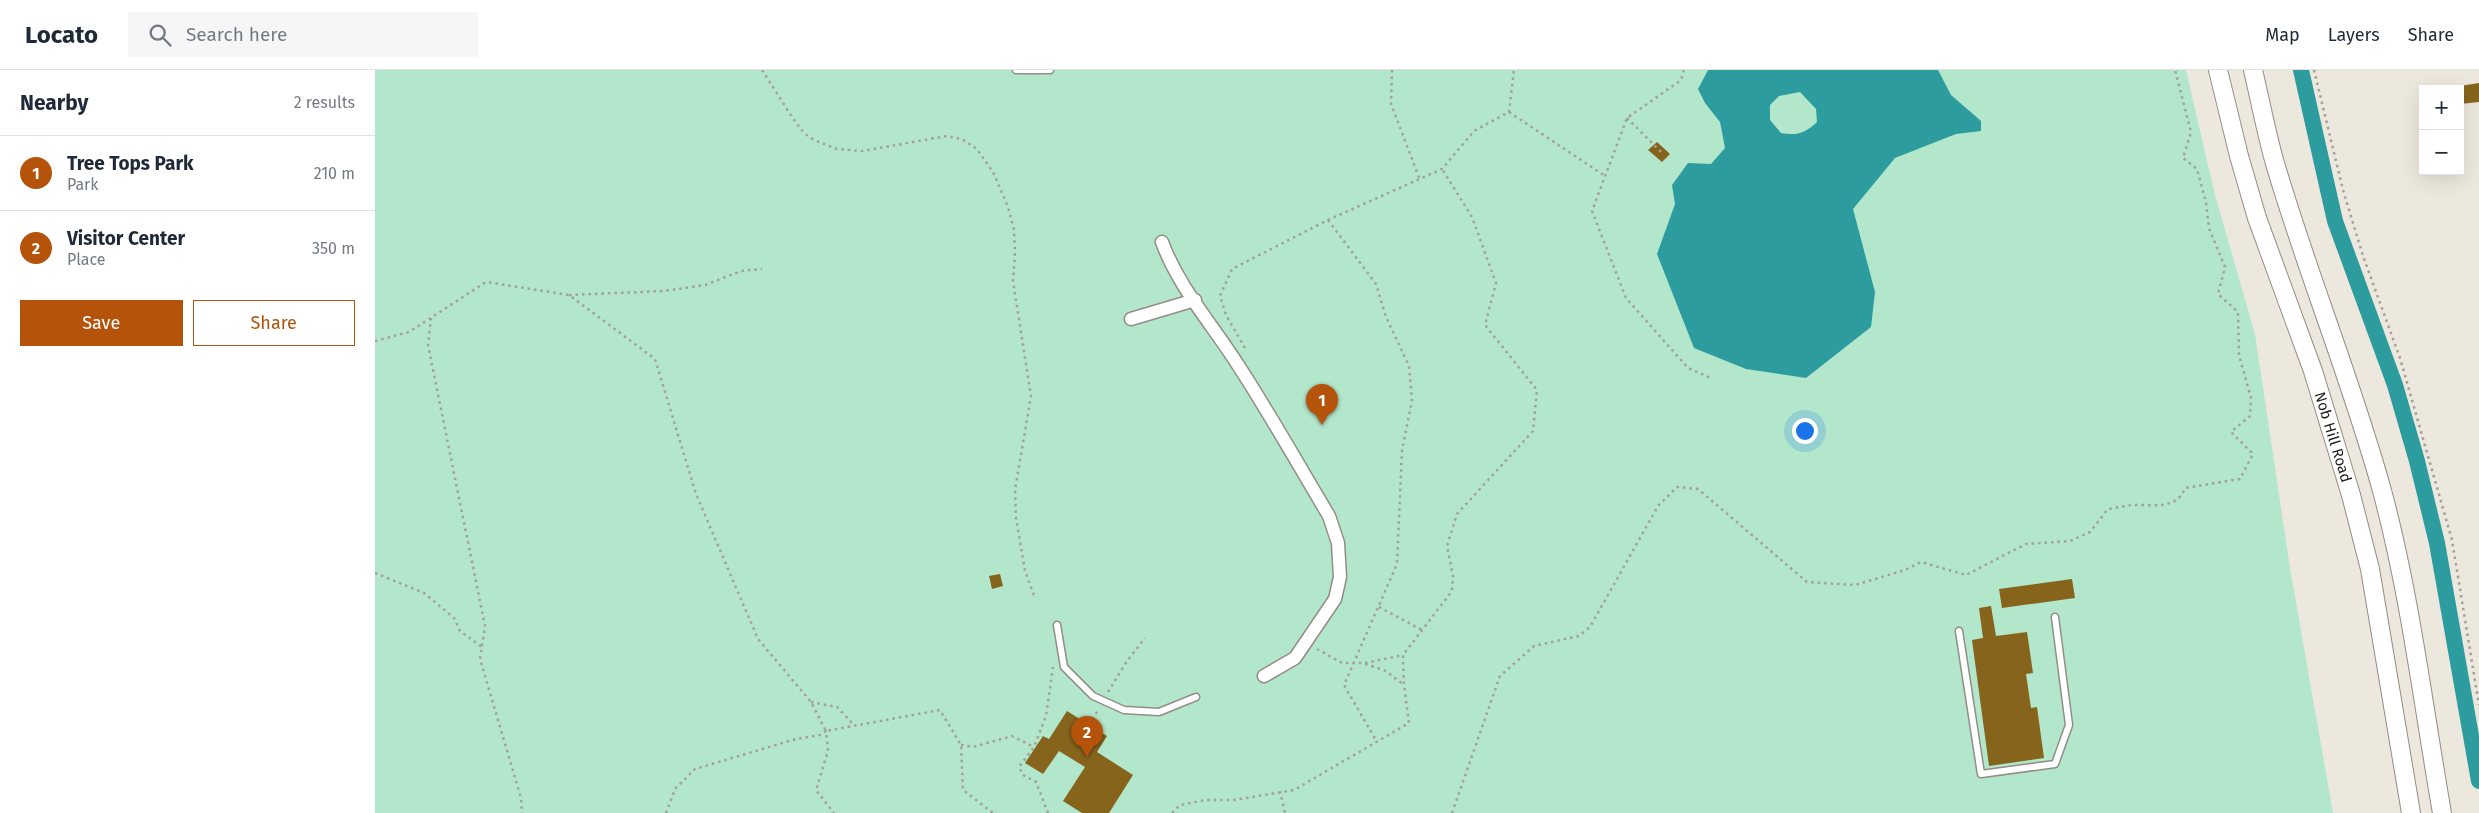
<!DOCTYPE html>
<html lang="en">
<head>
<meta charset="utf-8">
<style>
	body { margin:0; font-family:"Fira Sans",sans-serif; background:#f6f6f7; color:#1f2937 }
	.controls { position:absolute; right:15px; top:15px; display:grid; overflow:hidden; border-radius:0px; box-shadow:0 5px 20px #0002 }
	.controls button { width:45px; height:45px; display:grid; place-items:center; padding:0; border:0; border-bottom:1px solid #e0e1e3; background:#fff; color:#1f2937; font:25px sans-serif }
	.you { position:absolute; left:1429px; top:360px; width:18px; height:18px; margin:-12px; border:4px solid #fff; border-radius:50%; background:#1a73e8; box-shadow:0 0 0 8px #1a73e833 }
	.badge { display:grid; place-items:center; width:32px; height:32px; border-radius:50%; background:#b45309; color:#fff; font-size:16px; font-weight:700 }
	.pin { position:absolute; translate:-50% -41px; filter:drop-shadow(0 1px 2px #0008) }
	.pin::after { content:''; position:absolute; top:26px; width:18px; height:15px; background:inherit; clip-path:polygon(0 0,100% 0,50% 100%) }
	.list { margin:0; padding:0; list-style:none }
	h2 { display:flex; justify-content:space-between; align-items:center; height:65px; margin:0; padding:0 20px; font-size:21px }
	h2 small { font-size:16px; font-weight:400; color:#747a83 }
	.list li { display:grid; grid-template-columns:32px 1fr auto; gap:15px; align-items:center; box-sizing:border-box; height:75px; padding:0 20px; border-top:1px solid #e0e1e3 }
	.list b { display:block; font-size:19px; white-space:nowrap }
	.list p { margin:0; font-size:16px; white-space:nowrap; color:#747a83 }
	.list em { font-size:16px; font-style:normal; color:#747a83 }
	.actions { display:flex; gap:10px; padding:15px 20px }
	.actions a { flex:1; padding:11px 0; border:1px solid #b45309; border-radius:0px; text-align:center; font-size:18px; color:#b45309 }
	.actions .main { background:#b45309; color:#fff }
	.icon { flex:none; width:28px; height:28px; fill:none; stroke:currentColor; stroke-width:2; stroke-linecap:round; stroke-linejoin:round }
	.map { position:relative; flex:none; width:2104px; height:743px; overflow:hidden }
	header { display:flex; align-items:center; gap:30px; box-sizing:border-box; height:70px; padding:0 25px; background:#fff; border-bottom:1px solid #e0e1e3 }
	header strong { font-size:24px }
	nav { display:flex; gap:28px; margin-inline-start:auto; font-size:18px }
	.search { width:350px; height:45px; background:#f6f6f7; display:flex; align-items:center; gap:12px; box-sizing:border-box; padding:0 18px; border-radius:0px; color:#747a83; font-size:19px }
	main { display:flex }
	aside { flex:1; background:#fff }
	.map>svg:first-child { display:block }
	.green { fill:#b3e7cc }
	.water { fill:#2d9c9e; fill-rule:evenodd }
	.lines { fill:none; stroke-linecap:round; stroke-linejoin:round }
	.canal { stroke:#2d9c9e; stroke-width:16 }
	.building { fill:#86641c }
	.service-casing { stroke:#938d85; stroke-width:9 }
	.minor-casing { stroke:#938d85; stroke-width:15 }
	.secondary-casing { stroke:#938d85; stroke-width:20 }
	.path { stroke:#a4a098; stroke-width:2.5; stroke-dasharray:2.5 4; stroke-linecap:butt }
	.service { stroke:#fff; stroke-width:6 }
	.minor { stroke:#fff; stroke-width:12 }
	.secondary { stroke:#fff; stroke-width:18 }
	.labels { text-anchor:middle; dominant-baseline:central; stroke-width:4.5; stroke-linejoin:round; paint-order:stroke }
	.street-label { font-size:15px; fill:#1f1d1a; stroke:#fff }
</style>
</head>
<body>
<header>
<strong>Locato</strong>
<div class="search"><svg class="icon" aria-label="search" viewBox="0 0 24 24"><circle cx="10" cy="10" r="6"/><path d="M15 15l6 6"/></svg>Search here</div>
<nav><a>Map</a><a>Layers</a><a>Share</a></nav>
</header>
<main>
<aside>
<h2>Nearby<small>2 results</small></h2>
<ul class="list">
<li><span class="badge">1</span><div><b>Tree Tops Park</b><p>Park</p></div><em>210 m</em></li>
<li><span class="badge">2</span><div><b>Visitor Center</b><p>Place</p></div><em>350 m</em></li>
</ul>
<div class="actions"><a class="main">Save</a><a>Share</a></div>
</aside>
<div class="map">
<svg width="2104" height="743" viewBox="0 0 2104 743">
	<rect width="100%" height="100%" fill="#ede8de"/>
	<!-- green -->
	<path class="green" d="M0 0H1811L1840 125 1880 264 1915 498 1958 743H0Z"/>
	<!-- water -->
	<path class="water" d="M1333 0H1563L1576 25 1606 51V61L1581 64 1520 88 1478 139 1500 222 1496 257 1431 308 1371 299 1319 278 1282 184 1300 134 1297 115 1313 93 1336 94 1350 78 1345 52 1330 33 1323 19ZM1425 22 1441 39 1442 52C1430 63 1422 66 1406 63L1395 50V35L1404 26Z"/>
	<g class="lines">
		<!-- canal -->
		<path class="canal" d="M1926 0 1960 151 2020 315 2042 391 2062 473 2104 711"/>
	</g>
	<!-- building -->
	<path class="building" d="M2104 13V32L2085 34V16Z
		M1282 72 1295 84 1287 92 1273 80Z
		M625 504 628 516 617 519 614 506Z
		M1697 509 1700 528 1627 538 1624 519Z
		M1616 536 1621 566 1652 562 1658 603 1651 604 1656 638 1662 637 1669 688 1614 696 1597 570 1608 568 1604 538Z
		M692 641 732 666 722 682 758 705 734 743H707L688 731 710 697 684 681 668 704 650 693 668 666 674 669Z"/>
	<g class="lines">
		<!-- service casing -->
		<g class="service-casing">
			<path id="service" d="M641 0H675
				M682 555 689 597 718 626 749 640 784 642 821 627
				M1584 561 1606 704 1680 694 1694 655 1680 547"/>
		</g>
		<!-- minor casing -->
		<g class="minor-casing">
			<path id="minor" d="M787 172C804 218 837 254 863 295 895 344 924 396 954 446L963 473 965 507 960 529 920 588 889 606
				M756 249 820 230"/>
		</g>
		<!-- secondary casing -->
		<g class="secondary-casing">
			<path id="secondary" d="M1843 0 1864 86 1882 148 1938 301 1976 425 1995 499 2036 743
				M1878 0C1885 30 1891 61 1899 90 1931 200 1975 306 2006 417 2035 523 2048 635 2067 743"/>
		</g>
		<!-- path -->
		<path class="path" d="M387 0 417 47 429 63 439 70 462 79 487 81 572 66 587 69 602 79 618 102 633 137 639 160 640 182 638 211 656 326 640 420 641 448 650 501 660 528
			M1017 0 1016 34 1045 110
			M1309 0 1306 10 1252 48 1217 141 1251 228 1313 298 1338 309
			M1939 0 1968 120 1988 186 2025 288 2077 470 2104 635
			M1134 42 1230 106
			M1252 48 1286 82
			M953 150 1001 214 1011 247 1034 296 1037 331 1027 380 1022 494 969 615 1002 672
			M194 225 289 221 330 215 366 201 387 199
			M56 248 53 275 110 556 105 589 146 728 147 743
			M0 271 34 262 111 212 194 225 280 289 321 424 383 569 436 632 451 661 565 640 586 675 588 720 618 743H622
			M870 278 851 245 845 226 857 199 953 150 1067 99 1099 61 1134 42 1139 0
			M0 503 49 523 79 548 85 561 107 577
			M1004 537 1047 560
			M942 579 967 593H988L1011 601 1029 615
			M990 593 1028 585
			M733 622 752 591 770 568
			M436 632 462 637 479 655
			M714 655 723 640
			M586 675 598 677 637 666 659 677
			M905 721 910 743
			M291 743 300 719 320 699 421 669 445 665 451 661 453 681 441 720 459 743
			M673 743 661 712 648 705 644 697 659 677 671 646 678 597
			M797 743 805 735 830 730H859L919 720 1034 653 1029 615 1028 585 1077 521 1078 506 1072 476 1082 444 1158 361 1162 320 1110 255 1121 213 1097 147 1067 99
			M1077 743 1125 606 1159 576 1204 566 1215 557 1283 436 1302 417 1323 419 1432 512 1480 515 1530 500 1546 492 1591 505 1651 474 1695 471 1715 462 1733 439C1741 438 1749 436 1757 435 1776 434 1802 441 1810 418L1865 409 1878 384 1856 362 1875 346 1876 328 1864 285 1863 242 1843 224 1850 197 1834 158 1831 133 1822 99 1808 88 1816 62 1800 0"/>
		<!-- service -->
		<use href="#service" class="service"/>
		<!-- minor -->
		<use href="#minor" class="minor"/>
		<!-- secondary -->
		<use href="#secondary" class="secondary"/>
	</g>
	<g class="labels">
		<!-- street labels -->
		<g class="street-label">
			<text transform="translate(1958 367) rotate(73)">Nob Hill Road</text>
		</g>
	</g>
</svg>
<div class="controls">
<button>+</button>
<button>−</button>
</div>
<div class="you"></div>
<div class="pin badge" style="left:947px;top:355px">1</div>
<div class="pin badge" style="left:712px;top:687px">2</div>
</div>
</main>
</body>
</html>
